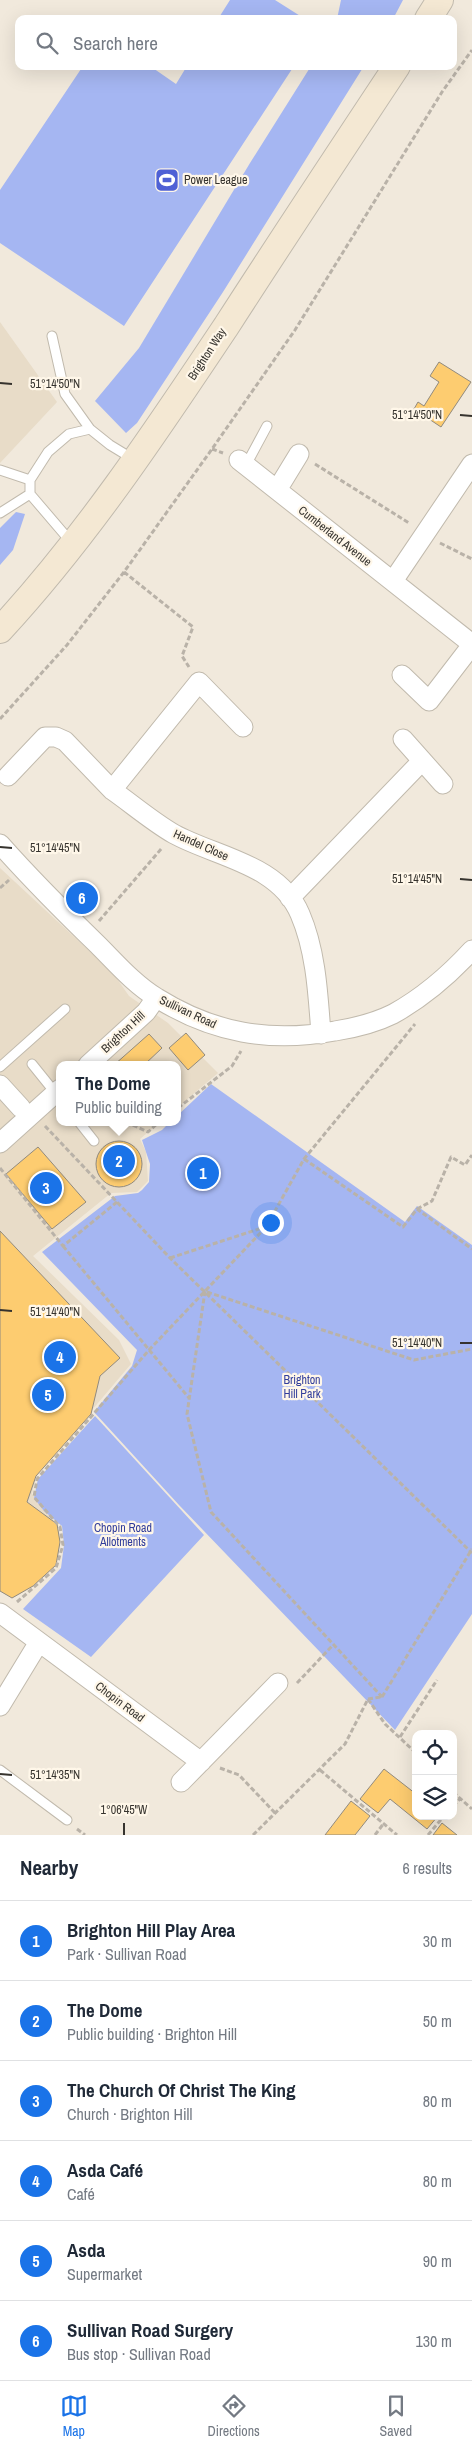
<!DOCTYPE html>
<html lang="en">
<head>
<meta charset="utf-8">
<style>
	body { margin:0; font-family:"Archivo Narrow",sans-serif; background:#f6f6f7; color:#1f2937 }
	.controls { position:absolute; right:15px; bottom:15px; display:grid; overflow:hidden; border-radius:10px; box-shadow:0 5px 20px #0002 }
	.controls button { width:45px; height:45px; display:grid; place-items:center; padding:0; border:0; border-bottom:1px solid #e0e1e3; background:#fff; color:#1f2937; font:25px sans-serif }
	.you { position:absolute; left:270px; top:1222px; width:18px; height:18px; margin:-12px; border:4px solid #fff; border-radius:50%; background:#1a73e8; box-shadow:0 0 0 8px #1a73e833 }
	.badge { display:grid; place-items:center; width:32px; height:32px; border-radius:50%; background:#1a73e8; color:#fff; font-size:16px; font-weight:700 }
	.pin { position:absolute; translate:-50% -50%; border:2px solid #fff; box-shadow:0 1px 5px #0006 }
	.popup { position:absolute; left:56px; top:1061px; width:125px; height:65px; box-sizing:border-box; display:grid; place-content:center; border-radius:10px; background:#fff; filter:drop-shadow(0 1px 4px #0005); font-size:16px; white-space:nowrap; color:#747a83 }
	.popup b { font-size:19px; color:#1f2937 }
	.popup::after { content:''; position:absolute; left:50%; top:100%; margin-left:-10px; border:10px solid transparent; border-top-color:#fff }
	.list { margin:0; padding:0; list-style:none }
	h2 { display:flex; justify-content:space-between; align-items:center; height:65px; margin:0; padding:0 20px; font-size:21px }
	h2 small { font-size:16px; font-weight:400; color:#747a83 }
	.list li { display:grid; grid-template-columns:32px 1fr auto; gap:15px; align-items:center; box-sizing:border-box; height:80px; padding:0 20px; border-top:1px solid #e0e1e3 }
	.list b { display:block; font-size:19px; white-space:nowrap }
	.list p { margin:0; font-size:16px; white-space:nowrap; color:#747a83 }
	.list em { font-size:16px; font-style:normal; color:#747a83 }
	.icon { flex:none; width:28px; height:28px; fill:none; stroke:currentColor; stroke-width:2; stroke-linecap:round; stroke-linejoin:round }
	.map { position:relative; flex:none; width:472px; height:1835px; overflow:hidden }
	.search { position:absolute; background:#fff; box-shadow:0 5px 20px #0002; left:15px; right:15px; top:15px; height:55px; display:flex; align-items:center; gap:12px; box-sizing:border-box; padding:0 18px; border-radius:10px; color:#747a83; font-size:19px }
	.sheet { height:545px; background:#fff }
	nav { display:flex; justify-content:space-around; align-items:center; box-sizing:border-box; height:70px; border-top:1px solid #e0e1e3; background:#fff; font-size:14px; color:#747a83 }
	nav a { display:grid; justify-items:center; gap:2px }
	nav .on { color:#1a73e8 }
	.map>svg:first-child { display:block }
	.built { fill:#e8dcc8 }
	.green { fill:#a5b6f2 }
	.building { fill:#fdcc70; stroke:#918a7e }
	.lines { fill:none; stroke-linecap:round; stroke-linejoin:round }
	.lane-casing { stroke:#c1baad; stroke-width:11 }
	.street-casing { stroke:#c1baad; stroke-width:21 }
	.secondary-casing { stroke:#c1baad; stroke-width:28 }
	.path { stroke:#b9b2a8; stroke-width:3; stroke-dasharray:5 2.5; stroke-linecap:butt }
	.lane { stroke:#fff; stroke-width:9 }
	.street { stroke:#fff; stroke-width:19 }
	.secondary { stroke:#f4e8d3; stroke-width:26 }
	.ticks { fill:none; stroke:#36332e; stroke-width:2 }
	.labels { text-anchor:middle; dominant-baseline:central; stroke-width:4.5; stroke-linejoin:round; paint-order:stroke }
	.poi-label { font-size:12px; fill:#36332e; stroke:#fff7e9; text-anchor:start }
	.street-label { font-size:12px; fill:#36332e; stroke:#fff7e9 }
	.park-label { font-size:12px; fill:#313d9b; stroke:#fff7e9 }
	.ticks-label { font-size:12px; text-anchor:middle; fill:#36332e; stroke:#fff7e9; stroke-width:4.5; stroke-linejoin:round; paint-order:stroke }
</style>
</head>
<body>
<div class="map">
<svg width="472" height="1835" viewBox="0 0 472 1835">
	<rect width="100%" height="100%" fill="#f1e9dc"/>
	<!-- built -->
	<path class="built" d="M0 322 57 402 0 463Z
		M0 868 113 973 129 996 168 1023 218 1073 178 1107V1065H60V1122H160L140 1139 146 1152 148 1181 137 1192 111 1193 33 1256 119 1340 131 1364 36 1476 32 1494 57 1524 60 1542 56 1565 33 1586 12 1598 0 1591Z"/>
	<!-- green -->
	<path class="green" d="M230 0H275L305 19H218Z
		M341 0H403L393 19H337Z
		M83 66H150L176 84 187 66H294L124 326 0 243V190Z
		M311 66H364L223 292 137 423 126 433 95 401 139 348 250 163Z
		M16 512 25 514 13 550 0 565V528Z
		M211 1084 405 1222 417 1206 472 1245V1614L395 1730 179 1505 94 1412 132 1366 137 1350 42 1252 115 1196 138 1193 142 1190 149 1182 150 1164 142 1140 162 1130 170 1122H178V1115Z
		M95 1416 204 1535 91 1657 23 1609 61 1568 64 1545 62 1526 44 1511 34 1498 38 1479Z"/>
	<!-- building -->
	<path class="building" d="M439 362 471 382 441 427 414 409 418 402 424 406 439 382 430 376Z
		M186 1033 205 1055 188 1070 169 1048Z
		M149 1034 162 1048 144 1065H114Z
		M96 1164a23 23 0 1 1 46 0a23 23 0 1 1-46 0Z
		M38 1147 86 1202 52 1229 6 1174Z
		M0 1231 120 1358 100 1376 91 1414 36 1476 27 1502 57 1524 60 1542 56 1565 33 1586 12 1598 0 1591Z
		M384 1769 416 1794V1816H438L427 1829 390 1799 378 1813 360 1799Z
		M351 1801 370 1816 355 1835H325Z
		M442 1823 457 1835H433Z"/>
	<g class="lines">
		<!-- lane casing -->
		<g class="lane-casing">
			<path id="lane" d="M52 336 65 394 90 429
				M246 465 267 426
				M0 470 30 480
				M0 513 30 494
				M71 542 30 494V480L48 452 69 434 90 429 110 445 133 459
				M32 1064 57 1095
				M0 1067 65 1009
				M79 1122 94 1141
				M0 1770 67 1820"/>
		</g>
		<!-- street casing -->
		<g class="street-casing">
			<path id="street" d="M239 460 472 644
				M277 490 299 454
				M393 581 472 464
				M402 675 429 701 472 645
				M243 727 199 682 112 790C132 804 153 822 174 834 216 857 279 864 300 914 316 951 318 994 321 1034
				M403 739 443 784
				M8 776 45 737H56L65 741 112 790
				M0 844C31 879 64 912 98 945 116 963 135 985 157 998 213 1033 270 1043 335 1031 354 1028 375 1023 393 1014 422 998 450 974 472 950
				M290 898 422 761
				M88 1065 146 1012 156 998
				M0 1085 21 1108
				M0 1143 60 1089
				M0 1613 201 1762
				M0 1706 39 1642
				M181 1782 278 1683"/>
		</g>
		<!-- secondary casing -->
		<g class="secondary-casing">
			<path id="secondary" d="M428 19 440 0
				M0 630C86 537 157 430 227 325 283 238 340 152 397 66"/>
		</g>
		<!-- path -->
		<path class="path" d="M212 449 223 453
			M315 464 409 523
			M440 543 472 559
			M124 572 193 627 182 656 189 667
			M0 719 67 645 124 572 212 449 295 330 442 92 472 50
			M0 888 9 880
			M99 921 162 848
			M178 1108 232 1066 241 1051
			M126 1122 148 1132 159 1122
			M45 1126 170 1258 472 1553
			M304 1159 403 1227 417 1209 472 1249
			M0 1168 63 1246 117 1202
			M417 1209 432 1201 451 1157 465 1165 472 1155
			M63 1246 189 1398
			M170 1258 265 1227
			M205 1291 187 1414 211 1512 382 1697
			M207 1292 414 1360 472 1349
			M17 1602 56 1568 63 1545 60 1527 34 1497 37 1479 149 1350 266 1227 304 1159 415 1024
			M297 1683 333 1645
			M382 1697 472 1549
			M368 1699 385 1724 416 1753
			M368 1699 381 1697
			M400 1737 437 1680
			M220 1768 239 1775 276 1814
			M320 1770 397 1835
			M453 1792 472 1809
			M453 1806 460 1799
			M77 1829 85 1835
			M253 1835 345 1744 368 1699
			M375 1835 384 1823
			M428 1835 444 1816"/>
		<!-- lane -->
		<use href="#lane" class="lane"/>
		<!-- street -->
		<use href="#street" class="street"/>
		<!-- secondary -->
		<use href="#secondary" class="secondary"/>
	</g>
	<!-- ticks -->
	<path class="ticks" d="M0 383 12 384M460 415 472 416M0 847 12 848M460 879 472 880M0 1310 12 1311M460 1343H472M0 1774 12 1775M124 1835V1823"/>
	<!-- icons -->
	<defs>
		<g id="stadium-square" transform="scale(1.25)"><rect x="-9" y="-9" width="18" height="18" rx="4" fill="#4e60d5" stroke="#fff7e9"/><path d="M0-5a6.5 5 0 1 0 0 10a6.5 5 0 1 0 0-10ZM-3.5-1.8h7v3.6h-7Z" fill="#fff"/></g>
	</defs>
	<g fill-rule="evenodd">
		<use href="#stadium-square" x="167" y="180"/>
	</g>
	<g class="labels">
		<!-- poi labels -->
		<g class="poi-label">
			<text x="184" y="180">Power League</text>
		</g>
		<!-- street labels -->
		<g class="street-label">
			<text transform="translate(207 354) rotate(-57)">Brighton Way</text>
			<text transform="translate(335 536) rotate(38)">Cumberland Avenue</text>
			<text transform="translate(201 845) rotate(24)">Handel Close</text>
			<text transform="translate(188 1012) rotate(25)">Sullivan Road</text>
			<text transform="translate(123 1032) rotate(-43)">Brighton Hill</text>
			<text transform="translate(120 1702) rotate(37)">Chopin Road</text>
		</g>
		<!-- park labels -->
		<g class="park-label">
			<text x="302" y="1380">Brighton<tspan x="302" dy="14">Hill Park</tspan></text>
			<text x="123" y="1528">Chopin Road<tspan x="123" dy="14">Allotments</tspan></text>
		</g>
	</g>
	<g class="ticks-label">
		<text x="55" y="388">51°14'50"N</text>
		<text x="417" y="419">51°14'50"N</text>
		<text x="55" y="852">51°14'45"N</text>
		<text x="417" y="883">51°14'45"N</text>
		<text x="55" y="1316">51°14'40"N</text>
		<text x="417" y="1347">51°14'40"N</text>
		<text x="55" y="1779">51°14'35"N</text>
		<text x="124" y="1814">1°06'45"W</text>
	</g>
</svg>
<div class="controls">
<button><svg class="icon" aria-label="locate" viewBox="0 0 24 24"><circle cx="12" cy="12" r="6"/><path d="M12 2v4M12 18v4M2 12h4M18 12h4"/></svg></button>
<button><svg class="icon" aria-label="layers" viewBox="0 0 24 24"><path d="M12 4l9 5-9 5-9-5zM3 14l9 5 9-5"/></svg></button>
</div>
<div class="you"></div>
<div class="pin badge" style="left:203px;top:1173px">1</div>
<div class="pin badge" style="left:119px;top:1161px">2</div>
<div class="popup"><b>The Dome</b>Public building</div>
<div class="pin badge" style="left:46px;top:1188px">3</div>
<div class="pin badge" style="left:60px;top:1357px">4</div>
<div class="pin badge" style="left:48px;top:1395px">5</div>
<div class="pin badge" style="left:82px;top:898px">6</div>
<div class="search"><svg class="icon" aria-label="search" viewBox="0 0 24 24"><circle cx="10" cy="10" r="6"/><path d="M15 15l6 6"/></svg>Search here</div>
</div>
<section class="sheet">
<h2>Nearby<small>6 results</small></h2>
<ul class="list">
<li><span class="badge">1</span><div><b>Brighton Hill Play Area</b><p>Park · Sullivan Road</p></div><em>30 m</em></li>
<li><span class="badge">2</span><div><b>The Dome</b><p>Public building · Brighton Hill</p></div><em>50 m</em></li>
<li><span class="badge">3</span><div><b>The Church Of Christ The King</b><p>Church · Brighton Hill</p></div><em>80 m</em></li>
<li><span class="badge">4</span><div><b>Asda Café</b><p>Café</p></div><em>80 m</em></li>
<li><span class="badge">5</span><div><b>Asda</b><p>Supermarket</p></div><em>90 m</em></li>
<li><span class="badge">6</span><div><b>Sullivan Road Surgery</b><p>Bus stop · Sullivan Road</p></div><em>130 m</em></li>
</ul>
</section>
<nav>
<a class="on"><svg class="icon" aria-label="map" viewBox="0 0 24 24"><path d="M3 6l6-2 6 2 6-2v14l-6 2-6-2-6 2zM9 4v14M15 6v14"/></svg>Map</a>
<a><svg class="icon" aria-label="directions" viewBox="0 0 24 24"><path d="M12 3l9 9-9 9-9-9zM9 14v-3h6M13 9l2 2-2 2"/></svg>Directions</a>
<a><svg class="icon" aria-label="saved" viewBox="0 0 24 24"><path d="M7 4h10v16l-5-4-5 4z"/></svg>Saved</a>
</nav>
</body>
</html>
